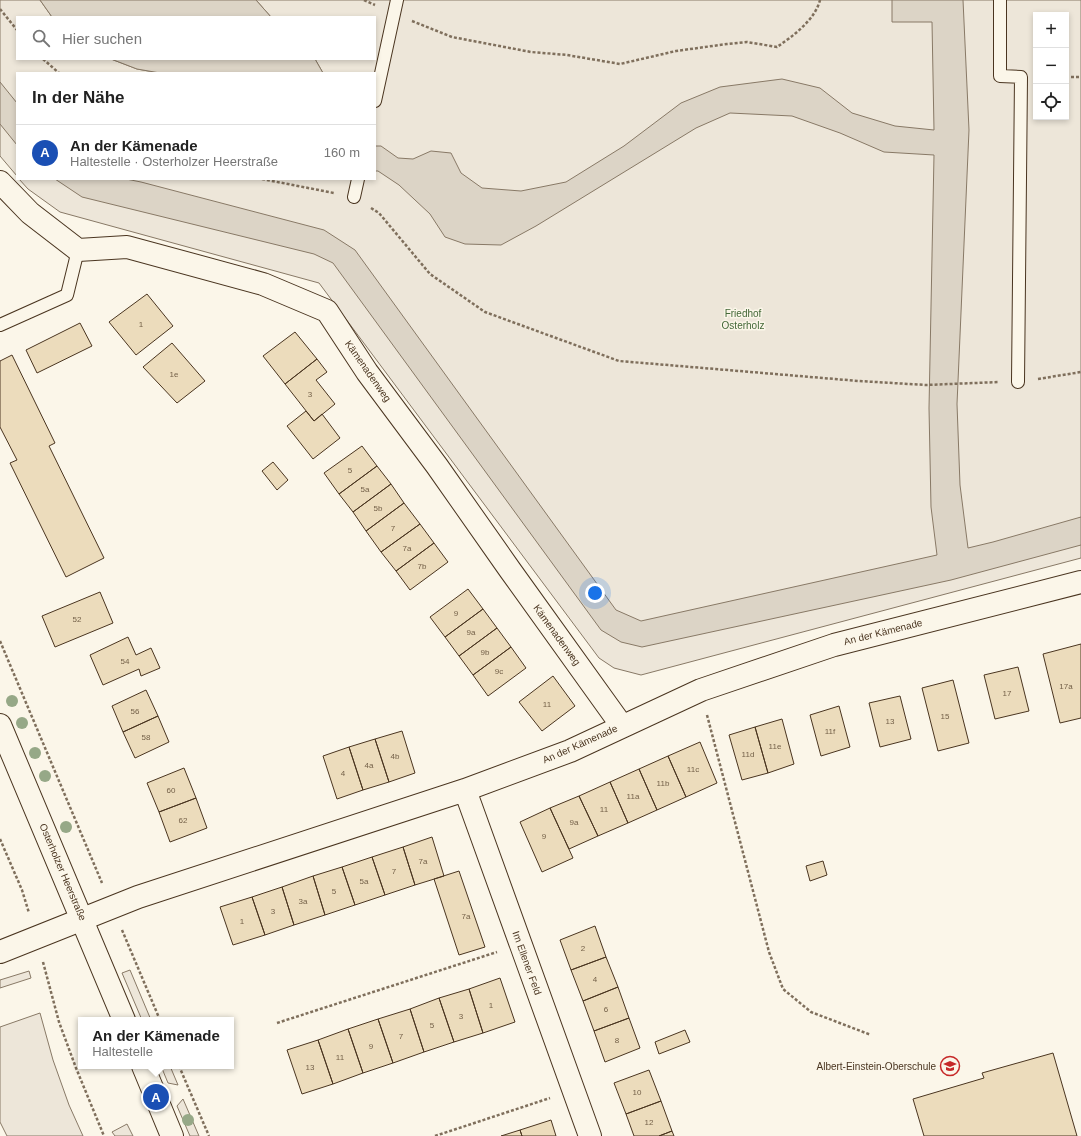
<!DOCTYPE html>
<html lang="de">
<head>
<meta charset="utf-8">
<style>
	body { margin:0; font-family:Arial,sans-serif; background:#f2f2f2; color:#222 }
	.controls { position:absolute; right:12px; top:12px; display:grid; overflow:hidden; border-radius:0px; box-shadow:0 2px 6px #0003 }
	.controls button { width:36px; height:36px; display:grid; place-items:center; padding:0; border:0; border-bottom:1px solid #e0e0e0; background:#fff; color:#222; font:20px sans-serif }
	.you { position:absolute; left:595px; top:593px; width:14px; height:14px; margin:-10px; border:3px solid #fff; border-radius:50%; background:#1a73e8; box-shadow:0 0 0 6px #1a73e833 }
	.badge { display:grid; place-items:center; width:26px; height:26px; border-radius:50%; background:#1a73e8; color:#fff; font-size:13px; font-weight:700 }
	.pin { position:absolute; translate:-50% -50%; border:2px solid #fff; box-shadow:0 1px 4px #0006 }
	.popup { position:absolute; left:78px; top:1017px; width:156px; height:52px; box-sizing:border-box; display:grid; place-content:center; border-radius:0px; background:#fff; filter:drop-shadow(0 1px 3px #0005); font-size:13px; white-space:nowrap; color:#767676 }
	.popup b { font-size:15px; color:#222 }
	.popup::after { content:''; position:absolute; left:50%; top:100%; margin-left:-8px; border:8px solid transparent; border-top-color:#fff }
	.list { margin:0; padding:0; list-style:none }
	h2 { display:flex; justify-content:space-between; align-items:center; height:52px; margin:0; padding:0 16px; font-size:17px }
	h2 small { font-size:13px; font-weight:400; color:#767676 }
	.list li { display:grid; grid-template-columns:26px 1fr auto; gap:12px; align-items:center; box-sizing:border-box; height:56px; padding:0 16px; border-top:1px solid #e0e0e0 }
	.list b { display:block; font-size:15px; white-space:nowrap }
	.list p { margin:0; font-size:13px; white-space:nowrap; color:#767676 }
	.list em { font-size:13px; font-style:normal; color:#767676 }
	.icon { flex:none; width:22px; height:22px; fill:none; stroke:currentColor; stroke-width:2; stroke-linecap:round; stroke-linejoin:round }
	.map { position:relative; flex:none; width:1081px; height:1136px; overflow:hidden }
	.search { position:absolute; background:#fff; box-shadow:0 2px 6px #0003; left:16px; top:16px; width:360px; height:44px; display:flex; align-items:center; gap:10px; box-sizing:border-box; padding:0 14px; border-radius:0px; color:#767676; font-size:15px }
	.panel { position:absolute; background:#fff; box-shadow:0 2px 6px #0003; left:16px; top:72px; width:360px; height:108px; border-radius:0px }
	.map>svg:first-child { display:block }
	.green { fill:#ede6d9; stroke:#887966; fill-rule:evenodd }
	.water { fill:#dcd4c6; stroke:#887966 }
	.building { fill:#ecdcbc; stroke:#4a3520 }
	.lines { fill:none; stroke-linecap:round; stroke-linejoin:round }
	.service-casing { stroke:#4a3520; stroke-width:14 }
	.minor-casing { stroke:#4a3520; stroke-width:24 }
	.primary-casing { stroke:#4a3520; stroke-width:24 }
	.path { stroke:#7f6f5c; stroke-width:2.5; stroke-dasharray:3 2; stroke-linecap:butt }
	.service { stroke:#fbf6e9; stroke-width:12 }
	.minor { stroke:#fbf6e9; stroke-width:22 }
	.primary { stroke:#fbf6e9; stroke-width:22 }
	.tree { fill:#96a887 }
	.labels { text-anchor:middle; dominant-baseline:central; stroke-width:3; stroke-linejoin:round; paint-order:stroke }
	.number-label { font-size:8px; fill:#725f47 }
	.park-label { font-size:10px; fill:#436837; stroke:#fbf6e9 }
	.street-label { font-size:10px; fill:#4a3520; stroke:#fbf6e9 }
	.poi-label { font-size:10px; fill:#4a3520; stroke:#fbf6e9; text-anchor:end }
</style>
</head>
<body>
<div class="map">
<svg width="1081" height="1136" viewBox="0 0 1081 1136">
	<rect width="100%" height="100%" fill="#fbf6e9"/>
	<!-- green -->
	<path class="green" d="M0 0H40L52 17H17V59H111L137 69 160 73H17V176L0 156Z
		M256 0H1081V558L641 675 614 668 599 658 319 283 60 212 28 189 19 179H375V73H323L315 59H375V17H271ZM1036 15H1066V117H1036Z
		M130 970 151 1020H142L122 973Z
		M29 971 31 978 0 988V980Z
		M40 1013 53 1060 69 1105 83 1136H7L0 1122V1027Z
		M161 1066H170L178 1085 168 1083Z
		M183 1099 199 1136H190L177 1106Z
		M127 1124 133 1136H115L112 1132Z"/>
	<!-- water -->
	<path class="water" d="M40 0H256L271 17H52Z
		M892 0H963L969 130 957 404 960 485 968 548 993 542 1081 517V545L951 580 642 647 621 642 601 630 333 263 314 254 82 197 55 179H126L141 182 324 230 355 250 616 610 641 621 937 555 931 507 929 408 934 155 884 152 840 133 792 116 730 113 696 128 536 226 501 245 465 244 445 237 430 214 399 185 378 171H375V146H381L398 158 413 159 431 151 451 153 461 173 482 188 521 191 566 182 624 146 681 103 720 87 782 79 820 88 852 113 895 126 934 130 932 22H892Z
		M111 59H315L323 73H160L137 69Z
		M0 82 17 103V145L0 124Z"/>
	<!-- building -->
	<path class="building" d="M147 294 173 326 136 355 109 322Z
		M80 323 92 346 37 373 26 350Z
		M295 332 317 359 285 384 263 356Z
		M172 343 205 381 177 403 143 367Z
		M12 355 55 443 49 446 104 558 66 577 10 463 17 460 0 427V361Z
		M317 359 327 372 316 380 335 404 314 421 285 384Z
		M306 411 314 421 322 414 340 438 313 459 287 426Z
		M362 446 377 466 339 494 324 473Z
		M273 462 288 480 277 490 262 471Z
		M377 466 391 484 353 512 339 494Z
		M391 484 404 503 366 531 353 512Z
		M404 503 420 524 381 552 366 531Z
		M420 524 434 543 396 571 381 552Z
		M434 543 448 562 410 590 396 571Z
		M468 589 483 609 445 637 430 617Z
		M100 592 113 623 55 647 42 616Z
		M483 609 497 628 459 656 445 637Z
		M497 628 511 647 473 675 459 656Z
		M128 637 136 655 151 648 160 668 141 676 139 669 103 685 90 655Z
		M1081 644V718L1060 723 1043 654Z
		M511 647 526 668 488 696 473 675Z
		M1018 667 1029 711 995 719 984 675Z
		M553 676 575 706 542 731 519 702Z
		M953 680 969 743 938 751 922 688Z
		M146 690 158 716 123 732 112 706Z
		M900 696 911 739 880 747 869 703Z
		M839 706 850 747 821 756 810 715Z
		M158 716 169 742 135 758 123 732Z
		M782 719 794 764 768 773 755 727Z
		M755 727 768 773 742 780 729 735Z
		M402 731 415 773 389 782 375 739Z
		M375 739 389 782 363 790 349 747Z
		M700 742 717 783 686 797 668 756Z
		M349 747 363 790 337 799 323 756Z
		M668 756 686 797 657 810 639 769Z
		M184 768 196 798 159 812 147 783Z
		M639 769 657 810 628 823 610 782Z
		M610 782 628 823 598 836 579 796Z
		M579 796 598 836 569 849 550 808Z
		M196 798 207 828 170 842 159 812Z
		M550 808 573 858 542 872 520 822Z
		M432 837 444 876 415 885 403 847Z
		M403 847 415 885 385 895 372 857Z
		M372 857 385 895 355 905 342 867Z
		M823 861 827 875 810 881 806 866Z
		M342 867 355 905 325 915 313 876Z
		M459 871 485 947 459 955 434 879Z
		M313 876 325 915 294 925 282 887Z
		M282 887 294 925 265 935 252 897Z
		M252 897 265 935 233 945 220 907Z
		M595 926 606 957 571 970 560 940Z
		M606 957 618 987 583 1001 571 970Z
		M500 978 515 1022 483 1033 469 989Z
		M618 987 629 1018 594 1031 583 1001Z
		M469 989 483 1033 454 1042 439 998Z
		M439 998 454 1042 424 1052 410 1009Z
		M410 1009 424 1052 393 1063 378 1019Z
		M629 1018 640 1048 605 1062 594 1031Z
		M378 1019 393 1063 363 1073 348 1029Z
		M348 1029 363 1073 333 1084 318 1040Z
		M685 1030 690 1042 659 1054 655 1042Z
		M318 1040 333 1084 302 1094 287 1050Z
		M1053 1053 1077 1136H924L913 1099 984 1078 982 1073Z
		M649 1070 661 1101 626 1114 614 1083Z
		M661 1101 672 1131 659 1136H634L626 1114Z
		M551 1120 556 1136H522L520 1130Z
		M520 1130 522 1136H501Z
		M672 1131 674 1136H659Z"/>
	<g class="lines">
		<!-- service casing -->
		<g class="service-casing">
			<path id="service" d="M1000 0V76L1021 77 1018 382
				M375 101 397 0
				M354 197 358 179
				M0 325 67 295 78 250"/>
		</g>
		<!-- minor casing -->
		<g class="minor-casing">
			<path id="minor" d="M0 182 30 213 78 250 127 247 263 284 327 311 367 372 437 466 510 570 622 726
				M465 790 590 1136
				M0 952 138 897 465 790 570 751 701 690 834 645 1081 582"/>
		</g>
		<!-- primary casing -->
		<g class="primary-casing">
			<path id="primary" d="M0 725 124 1020
				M143 1066 172 1136"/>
		</g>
		<!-- path -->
		<path class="path" d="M364 0 375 5
			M0 9 17 30
			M412 21 452 37 531 52 567 55 620 64 676 51 727 44 747 42 777 47C793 36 815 20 820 0
			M43 59 59 73
			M1066 77H1081
			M262 179 334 193
			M371 208 379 213 430 274 485 312 619 361 859 381 926 385 999 382
			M1038 379 1081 372
			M0 641 102 883
			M707 715 769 952 783 989 811 1012 871 1035
			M0 839 22 890 29 913
			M122 930 160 1020
			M43 962 59 1022 76 1068 104 1136
			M277 1023 497 952
			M179 1066 209 1136
			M435 1136 550 1098"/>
		<!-- service -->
		<use href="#service" class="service"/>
		<!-- minor -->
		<use href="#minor" class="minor"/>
		<!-- primary -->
		<use href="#primary" class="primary"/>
	</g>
	<!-- trees -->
	<g class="tree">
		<circle cx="12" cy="701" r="6"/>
		<circle cx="22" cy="723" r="6"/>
		<circle cx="35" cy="753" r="6"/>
		<circle cx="45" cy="776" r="6"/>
		<circle cx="66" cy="827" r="6"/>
		<circle cx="188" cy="1120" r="6"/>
	</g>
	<!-- icons -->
	<defs>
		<g id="school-ring" transform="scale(1)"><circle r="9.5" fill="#fbf6e9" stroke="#c62828" stroke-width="1.5"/><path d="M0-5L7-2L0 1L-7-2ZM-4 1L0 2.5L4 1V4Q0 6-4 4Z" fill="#c62828"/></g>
	</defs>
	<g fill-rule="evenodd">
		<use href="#school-ring" x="950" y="1066"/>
	</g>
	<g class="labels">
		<!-- number labels -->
		<g class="number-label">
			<text x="141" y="324">1</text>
			<text x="174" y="374">1e</text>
			<text x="310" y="394">3</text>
			<text x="350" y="470">5</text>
			<text x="365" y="489">5a</text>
			<text x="378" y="508">5b</text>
			<text x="393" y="528">7</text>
			<text x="407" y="548">7a</text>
			<text x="422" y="566">7b</text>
			<text x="456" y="613">9</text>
			<text x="77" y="619">52</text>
			<text x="471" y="632">9a</text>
			<text x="485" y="652">9b</text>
			<text x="125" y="661">54</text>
			<text x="499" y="671">9c</text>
			<text x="1066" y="686">17a</text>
			<text x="1007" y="693">17</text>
			<text x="547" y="704">11</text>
			<text x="135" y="711">56</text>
			<text x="945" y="716">15</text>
			<text x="890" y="721">13</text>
			<text x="830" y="731">11f</text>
			<text x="146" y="737">58</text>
			<text x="775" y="746">11e</text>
			<text x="748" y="754">11d</text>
			<text x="395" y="756">4b</text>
			<text x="369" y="765">4a</text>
			<text x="693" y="769">11c</text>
			<text x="343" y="773">4</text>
			<text x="663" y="783">11b</text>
			<text x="171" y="790">60</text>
			<text x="633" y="796">11a</text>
			<text x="604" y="809">11</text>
			<text x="183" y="820">62</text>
			<text x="574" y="822">9a</text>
			<text x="544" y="836">9</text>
			<text x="423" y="861">7a</text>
			<text x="394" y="871">7</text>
			<text x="364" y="881">5a</text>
			<text x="334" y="891">5</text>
			<text x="303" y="901">3a</text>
			<text x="273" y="911">3</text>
			<text x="466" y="916">7a</text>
			<text x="242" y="921">1</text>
			<text x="583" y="948">2</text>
			<text x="595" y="979">4</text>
			<text x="491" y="1005">1</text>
			<text x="606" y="1009">6</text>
			<text x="461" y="1016">3</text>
			<text x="432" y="1025">5</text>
			<text x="401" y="1036">7</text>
			<text x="617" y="1040">8</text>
			<text x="371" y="1046">9</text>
			<text x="340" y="1057">11</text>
			<text x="310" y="1067">13</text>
			<text x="637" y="1092">10</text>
			<text x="649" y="1122">12</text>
		</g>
		<!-- park labels -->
		<g class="park-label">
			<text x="743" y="313">Friedhof<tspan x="743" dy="12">Osterholz</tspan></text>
		</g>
		<!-- street labels -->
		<g class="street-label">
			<text transform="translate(368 371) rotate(55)">Kämenadenweg</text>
			<text transform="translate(883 632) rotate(-14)">An der Kämenade</text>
			<text transform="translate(557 635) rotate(54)">Kämenadenweg</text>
			<text transform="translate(580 744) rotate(-24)">An der Kämenade</text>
			<text transform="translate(63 872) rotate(67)">Osterholzer Heerstraße</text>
			<text transform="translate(527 963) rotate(70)">Im Ellener Feld</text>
		</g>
		<!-- poi labels -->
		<g class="poi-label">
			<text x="936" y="1066">Albert-Einstein-Oberschule</text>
		</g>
	</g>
</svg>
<div class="controls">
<button>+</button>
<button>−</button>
<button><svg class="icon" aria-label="locate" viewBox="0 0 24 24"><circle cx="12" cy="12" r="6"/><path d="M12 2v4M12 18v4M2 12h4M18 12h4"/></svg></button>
</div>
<div class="you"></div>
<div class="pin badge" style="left:156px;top:1097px;background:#1a4fb4">A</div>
<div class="popup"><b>An der Kämenade</b>Haltestelle</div>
<div class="search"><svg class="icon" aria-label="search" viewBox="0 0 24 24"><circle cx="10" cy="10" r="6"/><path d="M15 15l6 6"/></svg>Hier suchen</div>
<section class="panel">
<h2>In der Nähe<small></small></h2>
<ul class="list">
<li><span class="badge" style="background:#1a4fb4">A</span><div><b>An der Kämenade</b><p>Haltestelle · Osterholzer Heerstraße</p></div><em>160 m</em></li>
</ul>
</section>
</div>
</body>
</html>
